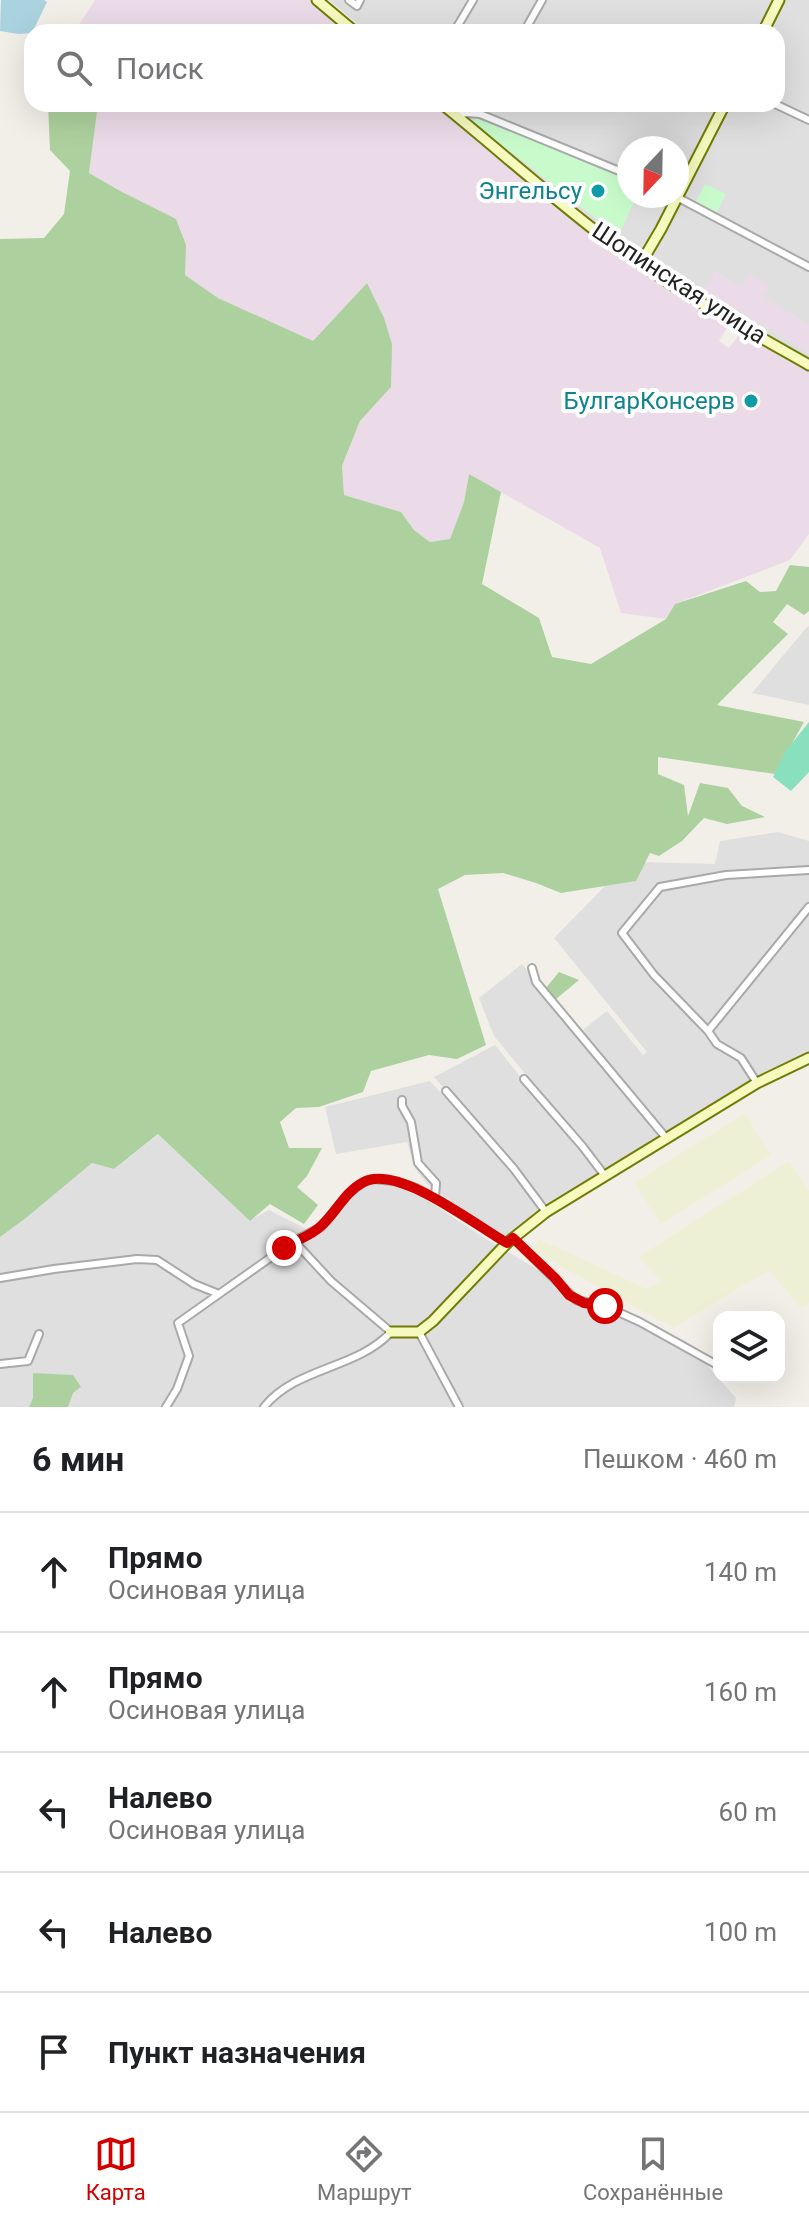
<!DOCTYPE html>
<html lang="ru">
<head>
<meta charset="utf-8">
<style>
	body { margin:0; font-family:Roboto,sans-serif; background:#f2f2f2; color:#202124 }
	.controls { position:absolute; right:24px; bottom:24px; display:grid; overflow:hidden; border-radius:16px; box-shadow:0 8px 32px #0002 }
	.controls button { width:72px; height:72px; display:grid; place-items:center; padding:0; border:0; border-bottom:2px solid #e0e0e0; background:#fff; color:#202124; font:40px sans-serif }
	.compass { position:absolute; left:617px; top:136px; width:72px; height:72px; border-radius:50%; background:#fff; box-shadow:0 8px 32px #0002; rotate:202deg }
	.stop { position:absolute; width:24px; height:24px; margin:-18px; border:6px solid #d40000; border-radius:50%; background:#fff }
	.stop.end { background:#d40000; border-color:#fff; box-shadow:0 2px 8px #0008 }
	.list { margin:0; padding:0; list-style:none }
	h2 { display:flex; justify-content:space-between; align-items:center; height:104px; margin:0; padding:0 32px; font-size:34px }
	h2 small { font-size:26px; font-weight:400; color:#757577 }
	.list li { display:grid; grid-template-columns:52px 1fr auto; gap:24px; align-items:center; box-sizing:border-box; height:120px; padding:0 32px; border-top:2px solid #e0e0e0 }
	.list b { display:block; font-size:30px; white-space:nowrap }
	.list p { margin:0; font-size:26px; white-space:nowrap; color:#757577 }
	.list em { font-size:26px; font-style:normal; color:#757577 }
	.icon { flex:none; width:44px; height:44px; fill:none; stroke:currentColor; stroke-width:2; stroke-linecap:round; stroke-linejoin:round }
	.map { position:relative; flex:none; width:809px; height:1407px; overflow:hidden }
	.search { position:absolute; background:#fff; box-shadow:0 8px 32px #0002; left:24px; right:24px; top:24px; height:88px; display:flex; align-items:center; gap:20px; box-sizing:border-box; padding:0 28px; border-radius:24px; color:#757577; font-size:30px }
	.sheet { height:704px; background:#fff }
	nav { display:flex; justify-content:space-around; align-items:center; box-sizing:border-box; height:112px; border-top:2px solid #e0e0e0; background:#fff; font-size:22px; color:#757577 }
	nav a { display:grid; justify-items:center; gap:4px }
	nav .on { color:#d40000 }
	.map>svg:first-child { display:block }
	.residential { fill:#e0dfdf; fill-rule:evenodd }
	.industrial { fill:#ebdbe8 }
	.farmland { fill:#eef0d5 }
	.forest { fill:#add19e }
	.park { fill:#c8facc }
	.pitch { fill:#88e0be }
	.water { fill:#aad3df }
	.lines { fill:none; stroke-linecap:round; stroke-linejoin:round }
	.street-casing { stroke:#a9a9a9; stroke-width:10 }
	.secondary-casing { stroke:#707d05; stroke-width:13 }
	.street { stroke:#fff; stroke-width:6 }
	.secondary { stroke:#f7fabf; stroke-width:9 }
	.route { stroke:#d40000; stroke-width:10 }
	.culture-dot { fill:#0f9aa8; stroke:#fff; stroke-width:3 }
	.labels { text-anchor:middle; dominant-baseline:central; stroke-width:8; stroke-linejoin:round; paint-order:stroke }
	.culture-label { font-size:24px; fill:#0d838f; stroke:#fff; text-anchor:end }
	.street-label { font-size:24px; fill:#222; stroke:#fff }
</style>
</head>
<body>
<div class="map">
<svg width="809" height="1407" viewBox="0 0 809 1407">
	<rect width="100%" height="100%" fill="#f2efe9"/>
	<!-- residential -->
	<path class="residential" d="M329 0H809V359L637 256 471 124 463 107 460 104H777V32H367ZM629 148H677V196H629Z
		M809 626V705L752 693 806 628Z
		M778 832 809 841V1052L750 1080 667 1131 579 1033 607 1011 643 1055 647 1052 554 938 609 882 643 862 715 864 720 841Z
		M522 964 661 1136 606 1171 494 1036 479 998Z
		M495 1045 598 1173 546 1204 434 1077Z
		M430 1081 511 1170 538 1209 509 1235 503 1238 427 1184 415 1168 407 1142 336 1154 325 1107Z
		M159 1134 250 1220 269 1210 318 1235 358 1186 389 1184 422 1197 486 1239 585 1298 686 1341 736 1398 734 1407H0V1237L26 1218 92 1163 114 1169Z"/>
	<!-- industrial -->
	<path class="industrial" d="M95 0H316L355 32H74Z
		M98 104H444L642 267 733 318 719 341 729 348 746 326 809 367V534L790 560 675 604 666 619 621 613 600 548 469 474 464 502 450 540 430 542 414 530 401 512 344 495 342 466 360 421 391 387 366 284 313 342 218 298 184 275 185 245 122 192 89 173Z
		M715 271 742 287 750 274 769 286 763 296 809 325V353L704 290Z"/>
	<!-- farmland -->
	<path class="farmland" d="M745 1113 771 1155 661 1224 634 1183Z
		M789 1161 809 1191V1303L800 1308 769 1270 673 1328 532 1250 539 1239 647 1289 662 1282 638 1257Z"/>
	<!-- forest -->
	<path class="forest" d="M48 104H98L89 173 122 192 176 219 186 245 185 275 218 298 313 341 367 283 384 318 392 344 391 387 360 421 342 466 344 495 401 512 414 530 430 542 450 539 464 502 469 474 501 492 482 584 539 618 552 657 591 664 666 619 675 604 746 581 760 592 776 591 790 565 809 567V611L804 615 787 604 773 622 788 634 717 705 804 722 775 774 658 757V774L684 785 688 816 700 783 728 788 742 806 765 817 727 824 704 818 682 841 659 856 650 853 636 881 561 893 536 883 503 873 465 875 438 889 486 1045 457 1059 429 1055 371 1071 363 1092 319 1107 296 1108 280 1122 289 1148H322L307 1176 297 1187 318 1205 304 1224 270 1204 250 1221 158 1134 114 1169 92 1163 26 1218 0 1237V239L44 238 64 214 70 171 50 150Z
		M559 972 579 980 556 999 545 989Z
		M33 1373 73 1375 81 1387 73 1393 68 1407H29L33 1398Z"/>
	<!-- park -->
	<path class="park" d="M478 117 629 180V196H637L618 236 473 122Z
		M705 184 726 194 716 214 695 203Z"/>
	<!-- pitch -->
	<path class="pitch" d="M809 722V772L791 791 773 777 785 752Z"/>
	<!-- water -->
	<path class="water" d="M1 0H44L47 2 32 33 18 34 0 31Z"/>
	<g class="lines">
		<!-- street casing -->
		<g class="street-casing">
			<path id="street" d="M349 0 357 6 360 0
				M454 32 473 0
				M524 32 542 0
				M775 104 809 120
				M455 115 468 113 480 114 629 175
				M675 196 809 267
				M532 968 536 982 667 1139
				M708 1031 809 907
				M524 1079 583 1147 605 1176
				M757 1083 741 1058 717 1044 708 1031 654 975 622 933 660 887 726 875 809 870
				M446 1091 514 1169 546 1212
				M402 1100V1106L411 1122 418 1163 436 1183 435 1198
				M513 1238 576 1300 605 1306 640 1322 719 1366
				M0 1278 54 1269 137 1259 157 1260 194 1284 219 1294 294 1241 321 1227 348 1194 363 1182 372 1179 394 1181 416 1188 435 1198 507 1243
				M419 1332 459 1407
				M0 1364 28 1361 39 1334
				M166 1407 177 1389 189 1356 178 1323 219 1294
				M264 1407C296 1367 357 1369 391 1332L331 1281 294 1241"/>
		</g>
		<!-- secondary casing -->
		<g class="secondary-casing">
			<path id="secondary" d="M317 0 355 32
				M763 32 779 0
				M442 104C494 146 544 191 597 232 662 283 737 324 809 365
				M641 263 661 229 725 104
				M391 1332H419L433 1321 507 1243 546 1212 757 1083 809 1058"/>
		</g>
		<!-- street -->
		<use href="#street" class="street"/>
		<!-- secondary -->
		<use href="#secondary" class="secondary"/>
	</g>
	<g class="lines">
		<!-- route -->
		<path class="route" d="M284 1248C296 1240 311 1236 321 1226 336 1213 345 1191 364 1182 398 1164 477 1226 507 1243L513 1238 555 1278 569 1295 584 1303 605 1306"/>
	</g>
	<!-- markers -->
	<g class="culture-dot">
		<circle cx="598" cy="191" r="8"/>
		<circle cx="751" cy="401" r="8"/>
	</g>
	<g class="labels">
		<!-- culture labels -->
		<g class="culture-label">
			<text x="582" y="191">Энгельсу</text>
			<text x="735" y="401">БулгарКонсерв</text>
		</g>
		<!-- street labels -->
		<g class="street-label">
			<text transform="translate(679 283) rotate(33)">Шопинская улица</text>
		</g>
	</g>
</svg>
<div class="controls">
<button><svg class="icon" aria-label="layers" viewBox="0 0 24 24"><path d="M12 4l9 5-9 5-9-5zM3 14l9 5 9-5"/></svg></button>
</div>
<svg class="compass" viewBox="-18 -18 36 36"><path d="M0-13l5 13h-10z" fill="#e53935"/><path d="M0 13l5-13h-10z" fill="#757577"/></svg>
<div class="stop" style="left:605px;top:1306px"></div>
<div class="stop end" style="left:284px;top:1248px"></div>
<div class="search"><svg class="icon" aria-label="search" viewBox="0 0 24 24"><circle cx="10" cy="10" r="6"/><path d="M15 15l6 6"/></svg>Поиск</div>
</div>
<section class="sheet">
<h2>6 мин<small>Пешком · 460 m</small></h2>
<ul class="list">
<li><svg class="icon" aria-label="ahead" viewBox="0 0 24 24"><path d="M12 20V5M6 11l6-6 6 6"/></svg><div><b>Прямо</b><p>Осиновая улица</p></div><em>140 m</em></li>
<li><svg class="icon" aria-label="ahead" viewBox="0 0 24 24"><path d="M12 20V5M6 11l6-6 6 6"/></svg><div><b>Прямо</b><p>Осиновая улица</p></div><em>160 m</em></li>
<li><svg class="icon" aria-label="left" viewBox="0 0 24 24"><path d="M17 20v-9H6M10 6l-5 5 5 5"/></svg><div><b>Налево</b><p>Осиновая улица</p></div><em>60 m</em></li>
<li><svg class="icon" aria-label="left" viewBox="0 0 24 24"><path d="M17 20v-9H6M10 6l-5 5 5 5"/></svg><div><b>Налево</b></div><em>100 m</em></li>
<li><svg class="icon" aria-label="arrive" viewBox="0 0 24 24"><path d="M6 21V4h12l-3 4 3 4H6"/></svg><div><b>Пункт назначения</b></div></li>
</ul>
</section>
<nav>
<a class="on"><svg class="icon" aria-label="map" viewBox="0 0 24 24"><path d="M3 6l6-2 6 2 6-2v14l-6 2-6-2-6 2zM9 4v14M15 6v14"/></svg>Карта</a>
<a><svg class="icon" aria-label="directions" viewBox="0 0 24 24"><path d="M12 3l9 9-9 9-9-9zM9 14v-3h6M13 9l2 2-2 2"/></svg>Маршрут</a>
<a><svg class="icon" aria-label="saved" viewBox="0 0 24 24"><path d="M7 4h10v16l-5-4-5 4z"/></svg>Сохранённые</a>
</nav>
</body>
</html>
